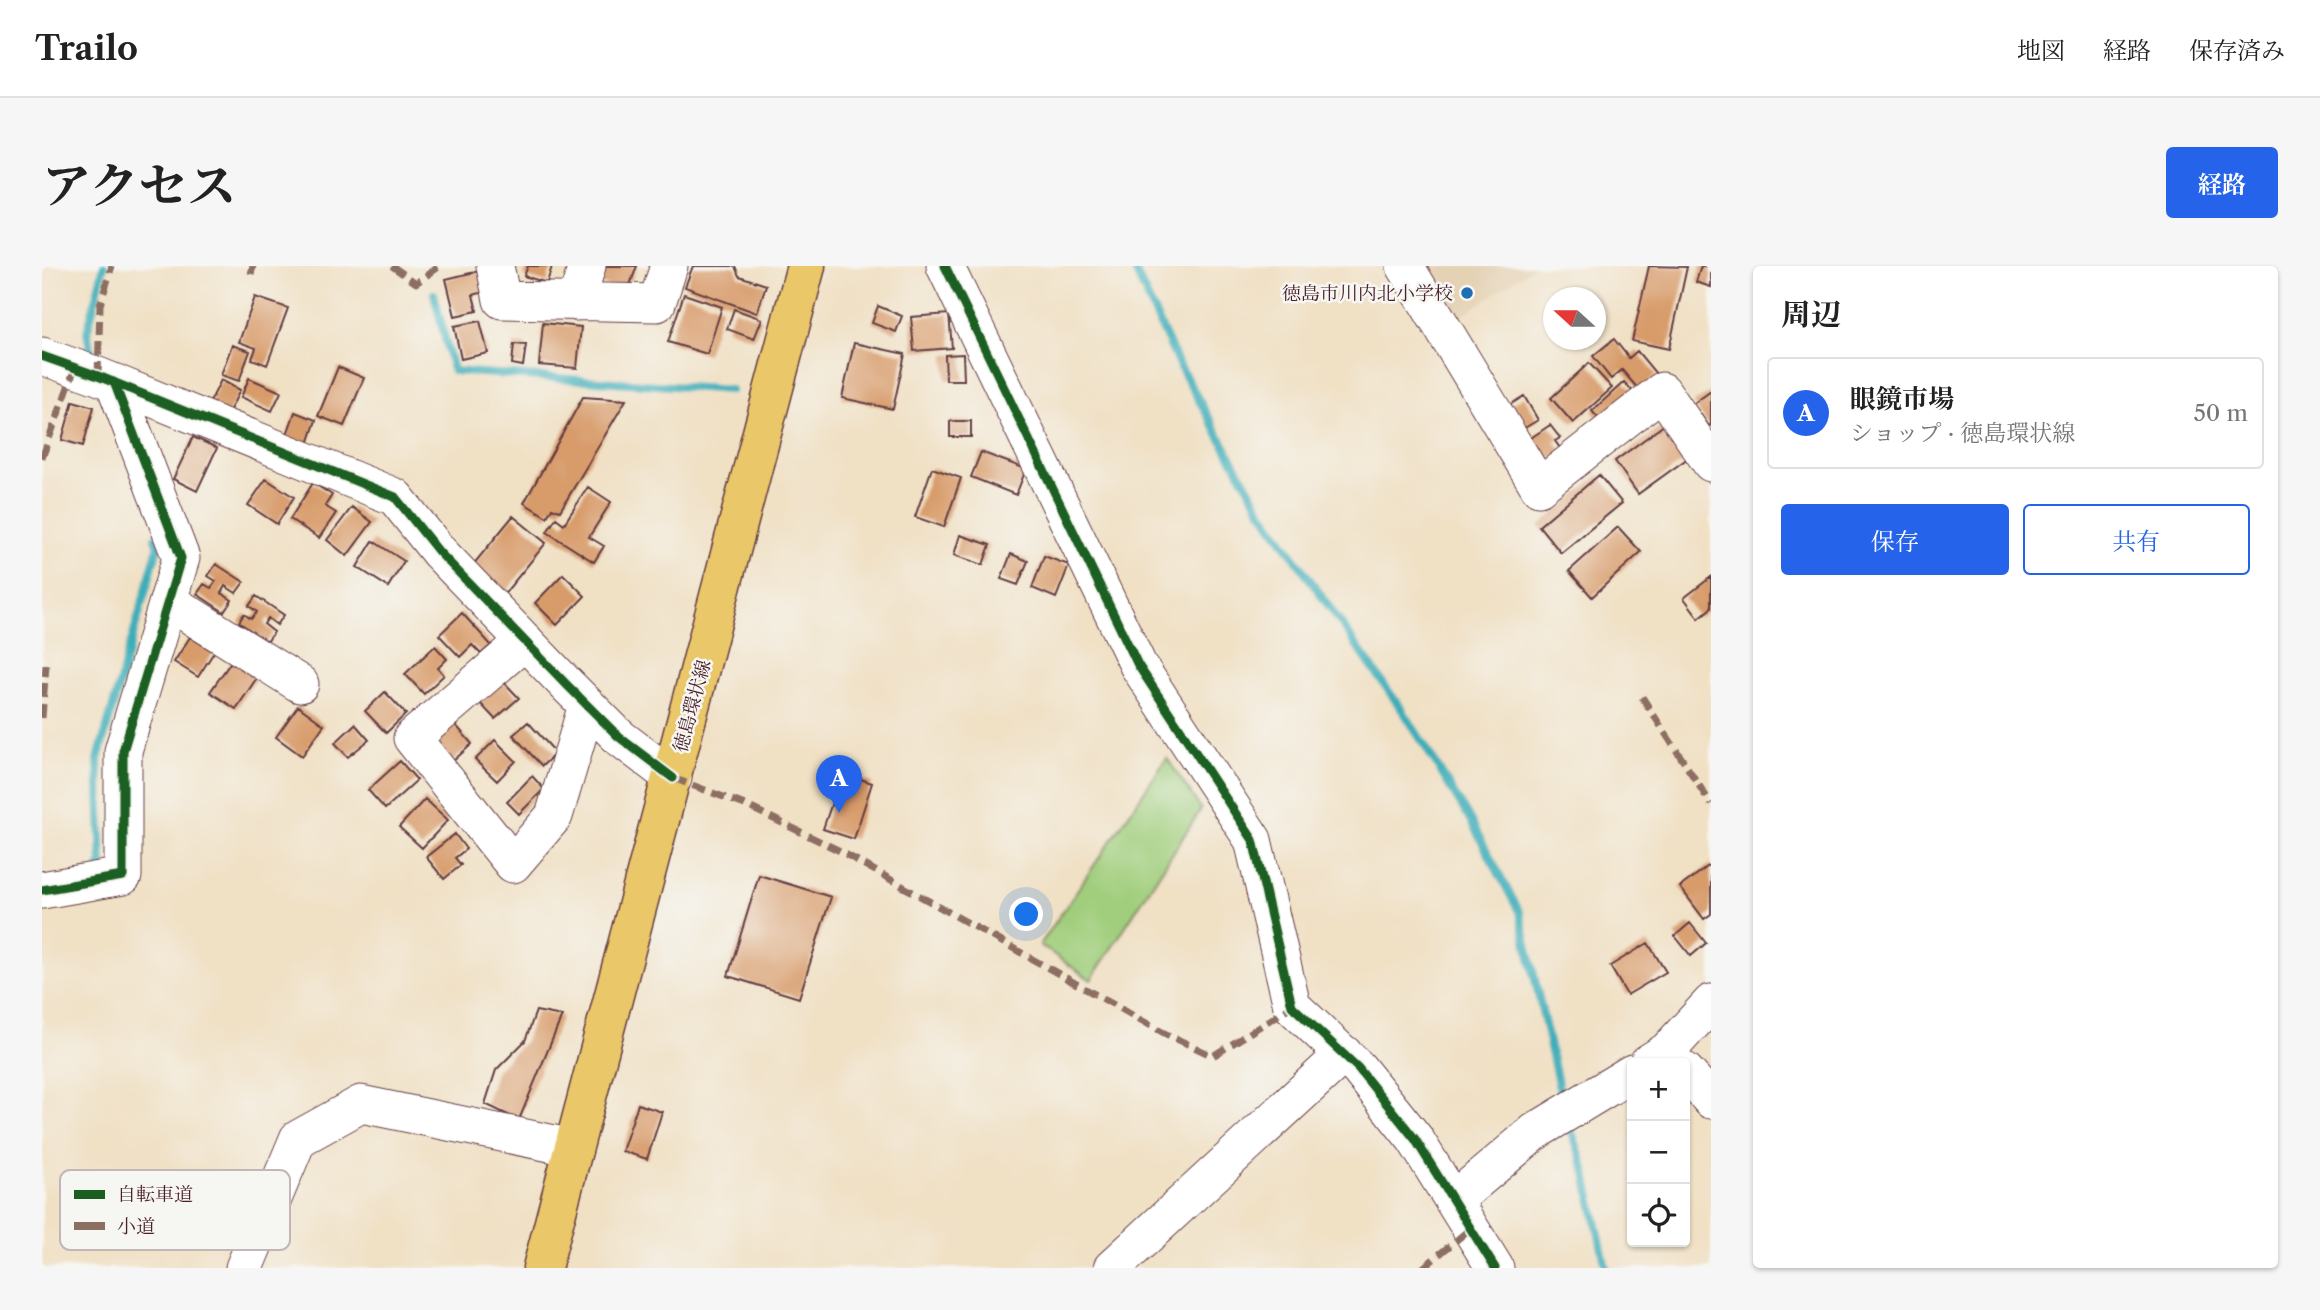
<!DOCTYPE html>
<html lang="ja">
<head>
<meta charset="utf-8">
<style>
	body { margin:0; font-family:"Libre Caslon Text","Noto Serif JP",serif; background:#f6f6f6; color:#222 }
	.controls { position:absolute; right:21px; bottom:21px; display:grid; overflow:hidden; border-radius:7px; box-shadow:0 2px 5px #0004 }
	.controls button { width:63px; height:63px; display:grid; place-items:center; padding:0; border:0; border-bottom:2px solid #e0e0e0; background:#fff; color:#222; font:35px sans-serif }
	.compass { position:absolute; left:1501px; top:21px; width:63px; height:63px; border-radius:50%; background:#fff; box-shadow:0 2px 5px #0004; rotate:291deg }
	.you { position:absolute; left:985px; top:649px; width:24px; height:24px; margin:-18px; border:5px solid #fff; border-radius:50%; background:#1a73e8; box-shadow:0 0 0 10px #1a73e833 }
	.badge { display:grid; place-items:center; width:46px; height:46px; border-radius:50%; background:#2563eb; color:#fff; font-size:23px; font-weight:700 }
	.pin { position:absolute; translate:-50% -58px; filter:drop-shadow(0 2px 4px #0008) }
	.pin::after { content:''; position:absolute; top:37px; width:24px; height:21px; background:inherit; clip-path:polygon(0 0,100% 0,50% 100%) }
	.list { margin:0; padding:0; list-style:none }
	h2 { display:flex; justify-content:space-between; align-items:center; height:91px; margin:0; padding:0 28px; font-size:30px }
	h2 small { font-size:23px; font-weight:400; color:#767676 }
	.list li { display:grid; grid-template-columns:46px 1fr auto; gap:21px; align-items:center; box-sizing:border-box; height:112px; margin:0 14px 14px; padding:0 14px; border:2px solid #e0e0e0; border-radius:7px }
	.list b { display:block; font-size:26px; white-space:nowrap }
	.list p { margin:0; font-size:23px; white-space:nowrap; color:#767676 }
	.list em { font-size:23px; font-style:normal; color:#767676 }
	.actions { display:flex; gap:14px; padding:21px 28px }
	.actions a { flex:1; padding:16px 0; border:2px solid #2563eb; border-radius:7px; text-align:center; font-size:24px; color:#2563eb }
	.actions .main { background:#2563eb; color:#fff }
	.icon { flex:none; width:38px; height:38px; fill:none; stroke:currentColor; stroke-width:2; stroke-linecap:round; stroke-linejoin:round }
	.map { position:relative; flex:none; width:1669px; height:1002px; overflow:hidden; border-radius:7px }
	header { display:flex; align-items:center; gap:42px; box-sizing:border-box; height:98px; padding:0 35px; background:#fff; border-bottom:2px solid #e0e0e0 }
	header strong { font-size:33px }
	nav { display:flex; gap:38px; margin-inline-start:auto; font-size:24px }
	.intro { display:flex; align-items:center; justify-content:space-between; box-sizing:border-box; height:168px; padding:0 42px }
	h1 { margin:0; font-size:49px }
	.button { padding:18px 32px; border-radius:7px; background:#2563eb; color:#fff; font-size:24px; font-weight:700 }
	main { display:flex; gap:42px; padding:0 42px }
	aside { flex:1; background:#fff; border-radius:7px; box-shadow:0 2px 5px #0004 }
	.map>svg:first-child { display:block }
	.built { fill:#e5d1b4 }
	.green { fill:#a0ce7c; stroke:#757654; stroke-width:2 }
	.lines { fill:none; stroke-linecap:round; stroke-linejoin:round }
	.stream { stroke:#3eaeb9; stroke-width:8 }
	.building { fill:#d89b6a }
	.minor-casing { stroke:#633c42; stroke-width:39 }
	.major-casing { stroke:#633c42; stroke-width:41 }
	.minor { stroke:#fff; stroke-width:37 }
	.major { stroke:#eac769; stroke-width:38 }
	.quiet { stroke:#8d6e63; stroke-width:7; stroke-dasharray:14 7; stroke-linecap:butt }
	.cycleway-casing { stroke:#f6f6f2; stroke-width:13 }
	.cycleway { stroke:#1b5e20; stroke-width:9 }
	.poi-dot { fill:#1f6fb2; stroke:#f6f6f2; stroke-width:2.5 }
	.labels { text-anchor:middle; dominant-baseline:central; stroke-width:5; stroke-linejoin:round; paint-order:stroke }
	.poi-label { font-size:19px; fill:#4a1f2b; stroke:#f6f6f2; text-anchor:end }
	.street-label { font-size:19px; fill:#4a1f2b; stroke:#f6f6f2 }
	.key { fill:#f6f6f2; stroke:#c2b6b6; stroke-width:2 }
	.key-label { font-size:19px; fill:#4a1f2b }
</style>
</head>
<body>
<header>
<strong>Trailo</strong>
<nav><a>地図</a><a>経路</a><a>保存済み</a></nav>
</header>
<div class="intro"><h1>アクセス</h1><a class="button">経路</a></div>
<main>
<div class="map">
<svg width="1669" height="1002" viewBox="0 0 1669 1002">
	<rect width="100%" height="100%" fill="#f6f6f2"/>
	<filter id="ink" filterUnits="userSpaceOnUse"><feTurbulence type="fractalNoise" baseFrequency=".0143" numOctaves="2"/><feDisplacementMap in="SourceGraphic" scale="14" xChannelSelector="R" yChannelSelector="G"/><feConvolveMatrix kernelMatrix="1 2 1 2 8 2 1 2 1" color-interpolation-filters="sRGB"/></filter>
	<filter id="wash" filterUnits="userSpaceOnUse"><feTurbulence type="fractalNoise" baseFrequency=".00686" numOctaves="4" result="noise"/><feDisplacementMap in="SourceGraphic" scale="28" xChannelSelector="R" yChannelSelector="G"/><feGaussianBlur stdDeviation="1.57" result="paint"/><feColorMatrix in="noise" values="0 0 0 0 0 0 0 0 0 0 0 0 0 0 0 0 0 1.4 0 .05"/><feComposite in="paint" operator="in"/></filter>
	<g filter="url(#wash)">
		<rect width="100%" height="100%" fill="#f0e0c4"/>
		<!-- built -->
		<path class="built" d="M1380 0H1493L1414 54Z"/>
		<!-- green -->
		<path class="green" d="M1125 492 1159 543 1049 714 998 679Z"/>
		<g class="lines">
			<!-- stream -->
			<path class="stream" d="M1091 0 1136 97 1219 244 1365 451 1430 557 1478 647 1521 839
				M392 28 411 105 689 124
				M51 96 45 66 62 0
				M57 601H60L56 493 116 281 113 272
				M1526 855 1543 903 1564 1002"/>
		</g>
		<g id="blocks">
			<!-- building -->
			<path class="building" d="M486 0H510L505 17 482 10Z
				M563 0H595L585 27 557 17Z
				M651 0H693L697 10 724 19 715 47 643 21Z
				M1607 0 1645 1 1627 83 1590 75Z
				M1659 0H1669V21L1654 16Z
				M437 5 442 26 431 29 435 45 413 50 404 13Z
				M642 28 680 41 665 88 626 76Z
				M213 31 246 42 225 99 210 93 214 82 197 76Z
				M836 40 860 50 854 66 830 57Z
				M692 43 720 53 712 73 685 63Z
				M907 48 910 82 872 85 869 51Z
				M438 55 446 87 419 93 412 60Z
				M501 57 539 61 535 102 497 99Z
				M1572 73 1587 92 1595 85 1615 109 1597 124 1580 104 1569 113 1551 90Z
				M812 77 863 88 851 143 800 132Z
				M472 78 484 79 481 100 470 98Z
				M190 79 208 85 197 115 179 109Z
				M921 88 922 114H904L903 89Z
				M1547 97 1570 122 1531 157 1509 132Z
				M296 101 322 112 302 160 276 150Z
				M207 112 239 126 230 145 199 131Z
				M179 114 198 124 184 152 165 142Z
				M1582 116 1594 129 1561 158 1550 145Z
				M1669 125V159L1667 160 1651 138Z
				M1482 130 1496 154 1481 163 1466 140Z
				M541 131 584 134 518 245 510 242 505 251 482 237Z
				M31 135 52 141 41 180 20 174Z
				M253 146 274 154 264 184 242 177Z
				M908 155H929V171H908Z
				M1508 159 1518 172 1513 175 1520 185 1496 202 1480 178Z
				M1622 159 1646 192 1596 228 1573 195Z
				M151 171 175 182 155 225 131 213Z
				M939 186 984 203 974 229 929 211Z
				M890 202 919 212 902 261 873 251Z
				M1557 209 1580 237 1519 287 1497 260Z
				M224 213 252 231 235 258 206 239Z
				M271 217 290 229 283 240 294 247 277 272 248 253Z
				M546 221 569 236 547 271 562 280 552 296 505 266 514 252 522 258Z
				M310 241 330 256 305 290 285 274Z
				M471 250 504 277 463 327 430 300Z
				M1576 261 1599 286 1550 331 1527 305Z
				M918 269 948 279 941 299 912 289Z
				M331 275 362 295 346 321 315 301Z
				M969 288 986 295 976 319 959 313Z
				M1002 290 1027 299 1014 332 990 322Z
				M174 298 202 316 194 327 183 320 179 327 190 334 182 346 155 328 162 318 169 322 174 315 166 310Z
				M521 308 543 330 515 359 493 337Z
				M1669 311V342L1657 352 1642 332Z
				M214 330 242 349 235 359 226 352 222 358 232 366 225 376 197 356 202 348 209 353 215 346 207 340Z
				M420 347 449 379 439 388 430 379 418 391 397 369Z
				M148 371 172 386 156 411 132 396Z
				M393 380 405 393 396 402 402 409 382 428 363 408Z
				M193 390 218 407 194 443 168 426Z
				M461 415 477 432 453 453 437 436Z
				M343 426 364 448 344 467 323 445Z
				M256 440 282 459 260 490 234 471Z
				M411 456 430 478 410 496 391 474Z
				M486 456 514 487 500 500 471 469Z
				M313 458 327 474 306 491 293 477Z
				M453 474 474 495 455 515 433 494Z
				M358 495 375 514 343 543 326 524Z
				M800 507 830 517 812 573 781 563Z
				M490 510 502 523 477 548 465 536Z
				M383 533 406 554 380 582 357 561Z
				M413 568 424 583 413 592 419 599 402 613 384 591Z
				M1669 598V648L1662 653 1638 621Z
				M717 609 789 631 757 732 686 710Z
				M1648 657 1664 677 1649 690 1633 670Z
				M1606 677 1624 706 1585 729 1568 700Z
				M494 745 520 750 477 854 443 838 454 804 483 775Z
				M596 838 620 846 605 893 580 885Z"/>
		</g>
	</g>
	<g filter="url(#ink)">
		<use href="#blocks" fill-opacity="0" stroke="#633c42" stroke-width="2"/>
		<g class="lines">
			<!-- minor casing -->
			<g class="minor-casing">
				<path id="minor" d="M453 0 460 34 615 37 627 0
					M903 0 1096 399 1211 574 1250 740 1316 802 1373 873 1453 1002
					M1363 0 1497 221 1620 125 1669 197
					M534 36 545 0
					M0 90 56 110 353 231 397 286 525 419 577 471 631 512
					M126 335 258 418
					M483 375 370 472 471 598 512 550 545 439
					M0 624 81 610V485L139 292 72 116
					M1606 797 1625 785 1669 737
					M1643 805 1669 834
					M1412 934 1494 865 1590 807
					M202 1002 256 873 319 838 532 882
					M1070 1002 1302 788"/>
			</g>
			<!-- major casing -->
			<g class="major-casing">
				<path id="major" d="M500 1002 764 0"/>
			</g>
			<!-- minor -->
			<use href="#minor" class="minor"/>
			<!-- major -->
			<use href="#major" class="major"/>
			<!-- quiet -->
			<path class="quiet" d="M350 0 374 17 398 0
				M209 8 211 0
				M56 110 58 39 70 0
				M0 192 33 102
				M1600 431 1669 538
				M0 452 4 399
				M631 512 703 539 796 584 1122 767 1171 790 1250 740
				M1381 1002 1429 962"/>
			<!-- cycleway casing -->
			<g class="cycleway-casing">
				<path id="cycleway" d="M903 0 1096 399 1211 574 1250 740 1316 802 1373 873 1453 1002
					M0 90 56 110 353 231 397 286 525 419 577 471 631 512
					M0 624 81 610V485L139 292 72 116"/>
			</g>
			<!-- cycleway -->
			<use href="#cycleway" class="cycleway"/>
		</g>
	</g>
	<!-- markers -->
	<circle class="poi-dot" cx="1425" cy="27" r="7"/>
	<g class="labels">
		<!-- poi labels -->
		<g class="poi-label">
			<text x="1411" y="27">徳島市川内北小学校</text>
		</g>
		<!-- street labels -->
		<g class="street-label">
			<text transform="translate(650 440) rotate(-75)">徳島環状線</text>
		</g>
	</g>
	<!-- legend -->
	<rect x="18" y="904" width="230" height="80" rx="10" class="key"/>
	<rect x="32" y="924" width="31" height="9" fill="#1b5e20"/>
	<rect x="32" y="956" width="31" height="8" fill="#8d6e63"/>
	<g class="key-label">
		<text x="75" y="935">自転車道</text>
		<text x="75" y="967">小道</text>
	</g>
</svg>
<div class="controls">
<button>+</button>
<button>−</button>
<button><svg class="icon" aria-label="locate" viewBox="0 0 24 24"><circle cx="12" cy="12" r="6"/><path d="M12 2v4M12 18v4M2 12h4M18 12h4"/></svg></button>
</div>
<svg class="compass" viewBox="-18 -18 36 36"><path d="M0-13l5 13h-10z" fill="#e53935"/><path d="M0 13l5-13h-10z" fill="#767676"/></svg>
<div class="you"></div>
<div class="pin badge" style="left:797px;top:547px">A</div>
</div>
<aside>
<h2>周辺<small></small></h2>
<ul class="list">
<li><span class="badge">A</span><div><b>眼鏡市場</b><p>ショップ · 徳島環状線</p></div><em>50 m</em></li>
</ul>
<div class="actions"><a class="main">保存</a><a>共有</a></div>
</aside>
</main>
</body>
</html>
